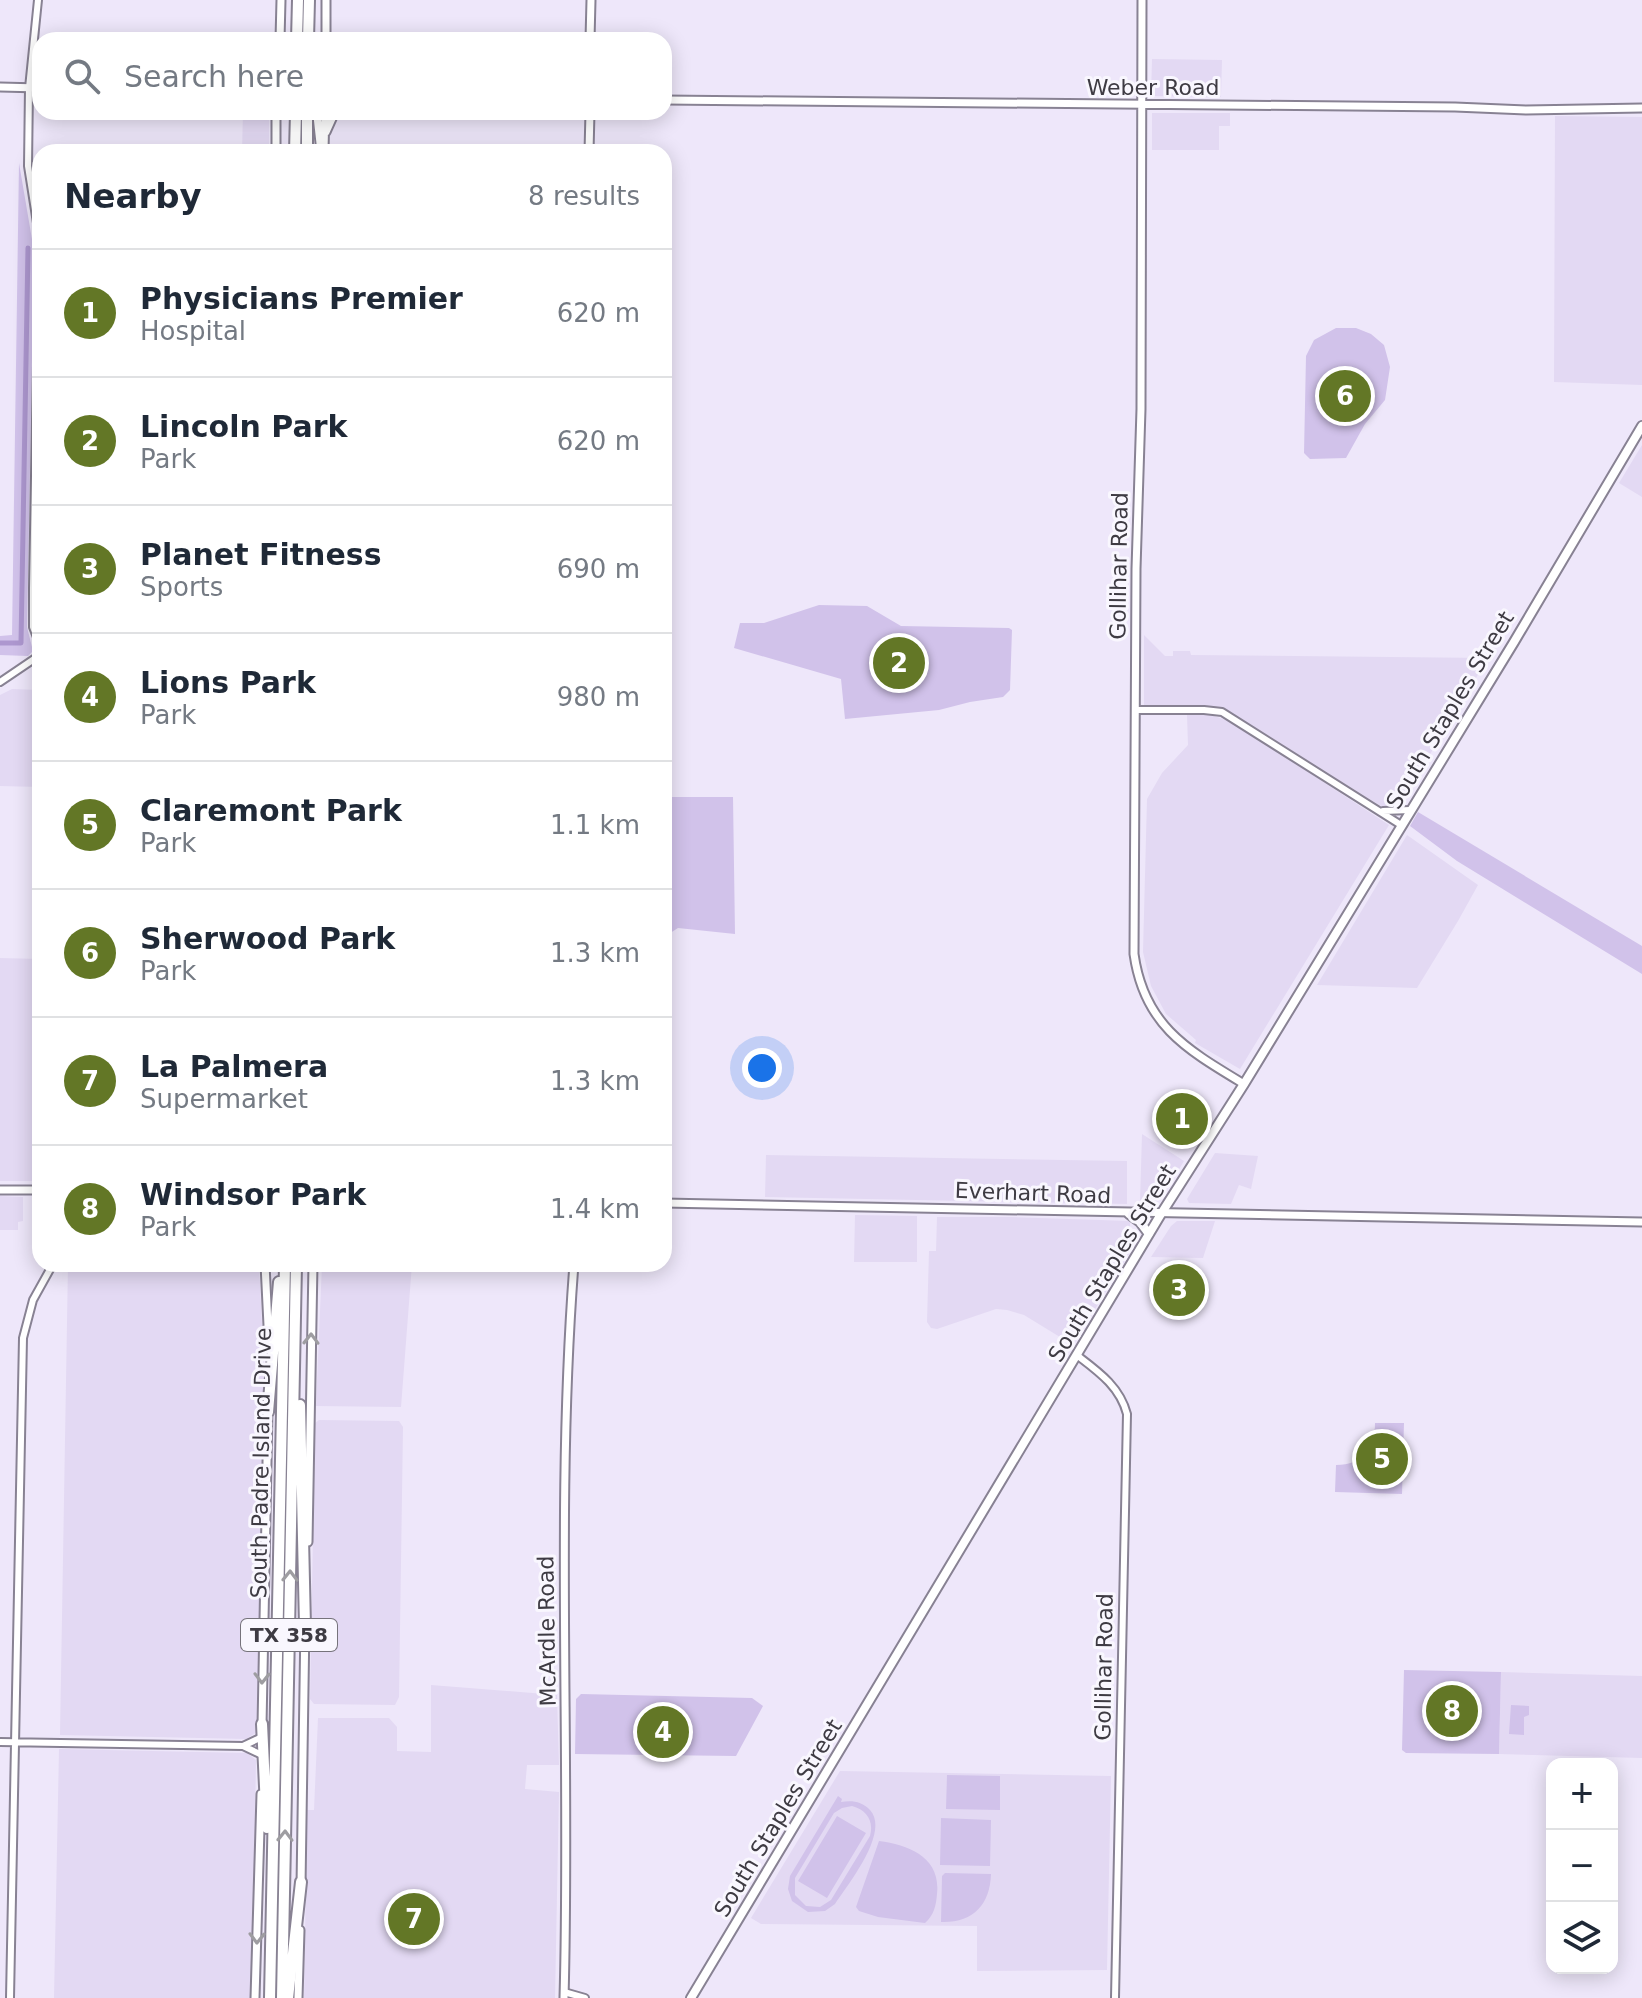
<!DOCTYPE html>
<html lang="en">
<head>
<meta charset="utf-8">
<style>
	body { margin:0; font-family:"DejaVu Sans",sans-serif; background:#f2f2f3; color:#1f2937 }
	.controls { position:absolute; right:24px; bottom:24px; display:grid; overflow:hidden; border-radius:16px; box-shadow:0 4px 20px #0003 }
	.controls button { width:72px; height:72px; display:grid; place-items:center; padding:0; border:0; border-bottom:2px solid #e0e1e3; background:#fff; color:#1f2937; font:40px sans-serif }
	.you { position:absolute; left:762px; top:1068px; width:28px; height:28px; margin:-20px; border:6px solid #fff; border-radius:50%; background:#1a73e8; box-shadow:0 0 0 12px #1a73e833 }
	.badge { display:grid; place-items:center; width:52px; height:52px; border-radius:50%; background:#637726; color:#fff; font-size:26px; font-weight:700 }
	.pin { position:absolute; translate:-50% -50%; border:4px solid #fff; box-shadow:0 2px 8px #0006 }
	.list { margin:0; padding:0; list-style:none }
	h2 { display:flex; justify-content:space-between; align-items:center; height:104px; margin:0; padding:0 32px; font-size:34px }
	h2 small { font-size:26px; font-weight:400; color:#747a83 }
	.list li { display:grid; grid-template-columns:52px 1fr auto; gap:24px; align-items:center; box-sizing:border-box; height:128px; padding:0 32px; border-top:2px solid #e0e1e3 }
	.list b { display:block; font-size:30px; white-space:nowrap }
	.list p { margin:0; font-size:26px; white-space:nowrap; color:#747a83 }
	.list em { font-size:26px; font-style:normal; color:#747a83 }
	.icon { flex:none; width:44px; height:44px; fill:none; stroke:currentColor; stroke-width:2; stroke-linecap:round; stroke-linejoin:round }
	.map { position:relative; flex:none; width:1642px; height:1998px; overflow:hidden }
	.search { position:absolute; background:#fff; box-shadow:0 4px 20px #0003; left:32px; top:32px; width:640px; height:88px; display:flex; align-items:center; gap:20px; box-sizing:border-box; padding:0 28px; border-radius:24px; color:#747a83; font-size:30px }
	.panel { position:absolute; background:#fff; box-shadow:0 4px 20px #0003; left:32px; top:144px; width:640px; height:1128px; border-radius:24px }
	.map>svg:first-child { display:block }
	.built { fill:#e3d9f3 }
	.green { fill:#d1c2ea; fill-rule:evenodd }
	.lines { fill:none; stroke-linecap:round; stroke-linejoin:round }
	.canal { stroke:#ad97cf; stroke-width:5 }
	.tertiary-casing { stroke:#888293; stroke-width:10 }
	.secondary-casing { stroke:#888293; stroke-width:11 }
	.primary-casing { stroke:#888293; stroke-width:12 }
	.motorway-casing { stroke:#888293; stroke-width:14 }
	.tertiary { stroke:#fff; stroke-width:6 }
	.secondary { stroke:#fff; stroke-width:7 }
	.primary { stroke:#fff; stroke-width:8 }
	.motorway { stroke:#fff; stroke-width:10 }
	.oneway { stroke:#9e9da1 }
	.labels { text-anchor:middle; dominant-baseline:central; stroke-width:6; stroke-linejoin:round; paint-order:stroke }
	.shield { fill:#f9f7fe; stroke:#76737b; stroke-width:2 }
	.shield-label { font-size:20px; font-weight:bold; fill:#3e3b43 }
	.street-label { font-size:22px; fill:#3e3b43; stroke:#f9f7fe }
</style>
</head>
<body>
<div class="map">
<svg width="1642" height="1998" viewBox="0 0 1642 1998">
	<rect width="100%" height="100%" fill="#eee7fa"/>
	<!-- built -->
	<path class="built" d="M1152 59 1222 60 1221 97 1151 96Z
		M243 112H269V152H242Z
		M1152 113H1230V126H1219V150H1152Z
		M1555 116 1642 117V385L1554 382Z
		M1642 445V497L1619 483Z
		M1144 635 1165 656H1173V651H1190L1191 655 1488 658 1397 809 1387 810 1222 707 1144 706Z
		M12 689 40 690V787L0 786V695Z
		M1187 715H1211L1232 722 1389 825 1240 1069 1195 1043 1196 1040 1166 1014 1151 986 1143 952 1147 799 1162 773 1188 745Z
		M1407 835 1478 885 1458 921 1417 988 1317 985Z
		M0 958 40 959V1181H0Z
		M1142 1134 1184 1161 1160 1201 1155 1202H1140Z
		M1215 1153 1258 1156 1251 1189 1239 1185 1231 1204 1189 1203 1187 1199Z
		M766 1155 1127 1161V1204L765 1197Z
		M0 1196 23 1197V1221L18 1222V1230H0Z
		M855 1215 917 1216V1262H854Z
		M937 1217H1009L1130 1221V1252L1073 1345 1024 1315 1007 1310 996 1309 937 1329 931 1328 927 1322 929 1251H936Z
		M1177 1221H1215L1203 1258 1151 1257 1171 1226Z
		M68 1264H259L264 1363 257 1732 246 1739 60 1735Z
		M322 1264H412L401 1407 316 1406Z
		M319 1420 399 1421 403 1427 399 1697 395 1705 314 1704 310 1699 315 1423Z
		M1501 1672 1642 1676V1758L1499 1754Z
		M431 1685 557 1695 559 1765H527L525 1789 559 1792 555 1998H304L307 1810H314L318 1718H389L397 1727V1751L431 1752Z
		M59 1749 247 1753 256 1760 252 1998H54Z
		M840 1771 1111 1776 1107 1970 977 1971V1926L761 1924 751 1918Z"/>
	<!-- green -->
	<path class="green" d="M19 163 34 251 27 627 33 651 28 656 0 655V636L12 635Z
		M1336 328H1356L1371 334 1384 345 1390 367 1385 400 1365 424 1346 458 1310 459 1304 453 1306 356 1314 340Z
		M819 605 867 606 901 626 1009 628 1012 630 1010 690 1003 697 970 702 939 710 845 719 841 679 734 648 740 623H764Z
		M664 797H733L735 934 678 928 664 937Z
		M1418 812 1642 946V974L1457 861 1410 826Z
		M1375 1423H1404L1402 1494 1335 1492 1336 1465C1363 1465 1375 1449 1375 1423Z
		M1404 1670 1501 1672 1499 1754 1406 1753 1402 1750Z
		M581 1694 752 1698 763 1706 736 1756 575 1754 576 1699Z
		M1511 1705 1529 1706V1715L1524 1717V1735L1509 1734Z
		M947 1775 1000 1776V1810L946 1809Z
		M838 1796 842 1799 841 1802C851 1800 862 1801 870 1810 890 1832 849 1883 835 1904L825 1911 808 1912 792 1901 788 1889 790 1876ZM852 1806C867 1810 874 1821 870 1836L831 1900 820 1907 806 1906 795 1895V1878L834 1813 842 1808Z
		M837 1816 866 1833 827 1898 798 1881Z
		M941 1818 991 1820 990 1866 940 1865Z
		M879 1841C910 1845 941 1858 937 1894 936 1906 934 1915 925 1923L878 1917 859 1911 856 1907Z
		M945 1873 991 1874C990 1905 973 1923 941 1922L942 1876Z"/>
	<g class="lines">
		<!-- canal -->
		<path class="canal" d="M0 643H21L28 248"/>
		<!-- tertiary casing -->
		<g class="tertiary-casing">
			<path id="tertiary" d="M38 0 29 88 28 166 37 223 39 254 33 588V627L40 645
				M0 682 40 655
				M1135 710H1204L1222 712 1401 825
				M1383 811 1410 810
				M1078 1356C1099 1372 1120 1387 1127 1414L1115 1998
				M0 1742 243 1746 262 1755
				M243 1746 262 1737
				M564 1992 585 1998
				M10 1998 23 1338 33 1300 53 1264"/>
		</g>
		<!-- secondary casing -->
		<g class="secondary-casing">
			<path id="secondary" d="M1142 0 1141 409 1136 569 1134 954C1144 1025 1186 1049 1244 1084
				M280 40 281 0
				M326 40V0
				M590 40 591 0
				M0 87 40 88
				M664 100 1455 107 1526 110 1642 108
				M315 112 317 116 321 152
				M326 132 335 112
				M324 150 325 112
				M276 152V112
				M589 152 590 112
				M0 1190H40
				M664 1203 1642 1222
				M265 1264 269 1346
				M308 1542 313 1264
				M262 1726 268 1410
				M301 1886 305 1622
				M255 1998 261 1794
				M298 1998 300 1930
				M564 1998C571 1753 555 1508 574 1264"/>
		</g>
		<!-- primary casing -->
		<g class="primary-casing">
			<path id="primary" d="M1129 1214 1140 1222 1149 1234
				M691 1998 1161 1214 1244 1084 1514 642 1642 426"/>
		</g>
		<!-- motorway casing -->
		<g class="motorway-casing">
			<path id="motorway" d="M297 40 298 0
				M308 40 309 0
				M295 152 296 112
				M307 152V112
				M300 1405 305 1626
				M268 1412 279 1282
				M262 1724 267 1828
				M270 1998 285 1264
				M282 1998 296 1264
				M288 1998 301 1882"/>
		</g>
		<!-- tertiary -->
		<use href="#tertiary" class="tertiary"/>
		<!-- secondary -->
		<use href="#secondary" class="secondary"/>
		<!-- primary -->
		<use href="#primary" class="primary"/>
		<!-- motorway -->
		<use href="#motorway" class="motorway"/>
	</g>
	<!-- one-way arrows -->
	<defs><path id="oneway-chevron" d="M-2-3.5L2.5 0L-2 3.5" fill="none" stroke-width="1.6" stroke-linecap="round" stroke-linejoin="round" transform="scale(2)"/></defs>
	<g class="oneway">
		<use href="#oneway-chevron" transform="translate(311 1339) rotate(-89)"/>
		<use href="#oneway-chevron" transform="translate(290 1576) rotate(-89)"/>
		<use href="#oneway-chevron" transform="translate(262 1678) rotate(91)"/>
		<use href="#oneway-chevron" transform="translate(285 1836) rotate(-89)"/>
		<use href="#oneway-chevron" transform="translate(257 1938) rotate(91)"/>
	</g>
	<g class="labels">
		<!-- shield labels -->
		<rect class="shield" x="241" y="1619" width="96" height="32" rx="6"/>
		<g class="shield-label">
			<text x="289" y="1635">TX 358</text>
		</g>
		<!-- street labels -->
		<g class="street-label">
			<text x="1153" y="87">Weber Road</text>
			<text transform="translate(1119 566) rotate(-89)">Gollihar Road</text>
			<text transform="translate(1450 710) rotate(-59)">South Staples Street</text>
			<text transform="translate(1033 1193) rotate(2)">Everhart Road</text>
			<text transform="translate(1112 1263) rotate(-59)">South Staples Street</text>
			<text transform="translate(261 1463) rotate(-89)">South Padre Island Drive</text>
			<text transform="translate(547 1631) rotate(-91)">McArdle Road</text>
			<text transform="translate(1104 1667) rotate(-89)">Gollihar Road</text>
			<text transform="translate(778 1818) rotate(-59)">South Staples Street</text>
		</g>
	</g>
</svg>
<div class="controls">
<button>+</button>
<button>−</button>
<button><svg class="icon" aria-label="layers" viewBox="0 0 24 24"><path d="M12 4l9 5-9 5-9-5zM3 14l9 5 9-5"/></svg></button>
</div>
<div class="you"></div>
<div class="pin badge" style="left:1182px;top:1119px">1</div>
<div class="pin badge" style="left:899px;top:663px">2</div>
<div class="pin badge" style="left:1179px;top:1290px">3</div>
<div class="pin badge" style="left:663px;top:1732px">4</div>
<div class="pin badge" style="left:1382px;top:1459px">5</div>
<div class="pin badge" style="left:1345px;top:396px">6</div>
<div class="pin badge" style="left:414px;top:1919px">7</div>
<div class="pin badge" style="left:1452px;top:1711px">8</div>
<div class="search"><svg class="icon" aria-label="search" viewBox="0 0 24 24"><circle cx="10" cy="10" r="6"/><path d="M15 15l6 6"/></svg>Search here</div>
<section class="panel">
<h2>Nearby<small>8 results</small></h2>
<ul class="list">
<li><span class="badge">1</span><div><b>Physicians Premier</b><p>Hospital</p></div><em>620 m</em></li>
<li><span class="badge">2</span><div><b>Lincoln Park</b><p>Park</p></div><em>620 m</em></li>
<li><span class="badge">3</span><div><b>Planet Fitness</b><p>Sports</p></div><em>690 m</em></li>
<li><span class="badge">4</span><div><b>Lions Park</b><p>Park</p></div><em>980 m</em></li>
<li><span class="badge">5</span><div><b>Claremont Park</b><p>Park</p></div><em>1.1 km</em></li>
<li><span class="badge">6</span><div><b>Sherwood Park</b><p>Park</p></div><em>1.3 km</em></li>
<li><span class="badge">7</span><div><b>La Palmera</b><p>Supermarket</p></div><em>1.3 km</em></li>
<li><span class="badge">8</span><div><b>Windsor Park</b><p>Park</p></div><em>1.4 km</em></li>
</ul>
</section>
</div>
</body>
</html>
